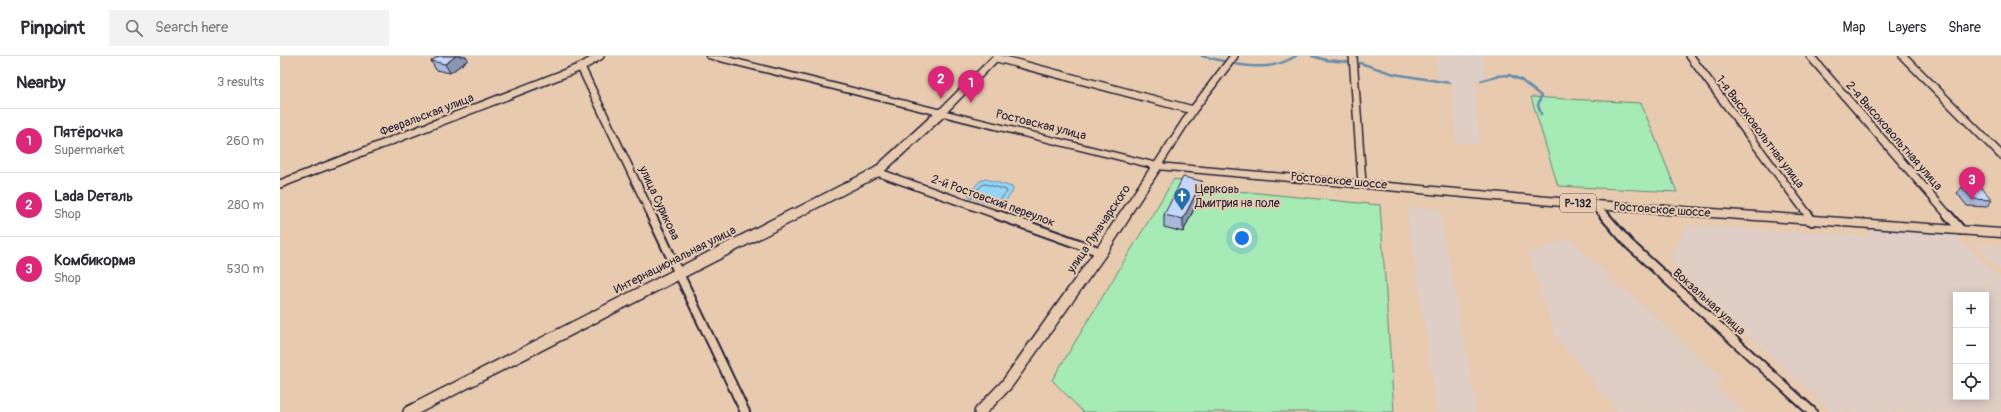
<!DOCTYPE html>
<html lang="en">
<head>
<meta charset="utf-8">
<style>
	body { margin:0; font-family:Pangolin,sans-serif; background:#f2f2f3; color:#2b2b33 }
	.controls { position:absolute; right:12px; bottom:12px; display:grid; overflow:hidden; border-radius:0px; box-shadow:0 2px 10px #0003 }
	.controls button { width:36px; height:36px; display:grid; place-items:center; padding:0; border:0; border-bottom:1px solid #e1e1e2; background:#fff; color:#2b2b33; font:20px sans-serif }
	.you { position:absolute; left:962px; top:182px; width:14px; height:14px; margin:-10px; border:3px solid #fff; border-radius:50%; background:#1a73e8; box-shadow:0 0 0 6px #1a73e833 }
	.badge { display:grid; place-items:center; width:26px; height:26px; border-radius:50%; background:#db2777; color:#fff; font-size:13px; font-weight:700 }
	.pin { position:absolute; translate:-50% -33px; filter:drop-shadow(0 1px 2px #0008) }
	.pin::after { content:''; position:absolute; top:21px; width:14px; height:12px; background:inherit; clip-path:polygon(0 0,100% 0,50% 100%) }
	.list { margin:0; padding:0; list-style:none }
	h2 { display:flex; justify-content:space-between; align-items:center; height:52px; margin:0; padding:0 16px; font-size:17px }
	h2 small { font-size:13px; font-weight:400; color:#7c7c81 }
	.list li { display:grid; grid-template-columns:26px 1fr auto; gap:12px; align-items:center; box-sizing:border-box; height:64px; padding:0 16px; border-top:1px solid #e1e1e2 }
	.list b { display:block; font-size:15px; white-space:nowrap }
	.list p { margin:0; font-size:13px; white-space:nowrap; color:#7c7c81 }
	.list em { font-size:13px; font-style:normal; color:#7c7c81 }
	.icon { flex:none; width:22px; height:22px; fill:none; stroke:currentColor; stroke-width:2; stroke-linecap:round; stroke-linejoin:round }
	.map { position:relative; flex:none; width:1721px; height:356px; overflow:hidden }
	header { display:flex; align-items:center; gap:24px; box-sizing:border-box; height:56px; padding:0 20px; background:#fff; border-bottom:1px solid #e1e1e2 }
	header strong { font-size:19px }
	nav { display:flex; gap:22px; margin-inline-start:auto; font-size:14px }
	.search { width:280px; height:36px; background:#f2f2f3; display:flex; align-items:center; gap:10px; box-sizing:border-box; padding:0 14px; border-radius:0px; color:#7c7c81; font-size:15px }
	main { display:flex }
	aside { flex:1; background:#fff }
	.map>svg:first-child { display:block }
	.built { fill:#decec6; fill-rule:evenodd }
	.green { fill:#a6eab5; stroke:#648678 }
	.water { fill:#94d3f5; stroke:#668cab }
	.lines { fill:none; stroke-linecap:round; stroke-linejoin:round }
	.shore { stroke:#506985; stroke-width:1 }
	.stream { stroke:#668cab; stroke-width:2.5 }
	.minor-far1-casing { stroke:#22223b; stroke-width:10 }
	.minor-casing { stroke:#22223b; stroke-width:12 }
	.tertiary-far1-casing { stroke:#22223b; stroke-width:12 }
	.tertiary-casing { stroke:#22223b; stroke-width:14 }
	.secondary-casing { stroke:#22223b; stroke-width:3 }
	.primary-casing { stroke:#22223b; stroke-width:3 }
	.minor-far1 { stroke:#e8cbaf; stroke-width:7 }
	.minor { stroke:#e8cbaf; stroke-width:8 }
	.tertiary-far1 { stroke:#e8cbaf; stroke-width:9 }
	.tertiary { stroke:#e8cbaf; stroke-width:11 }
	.secondary { fill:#e8cbaf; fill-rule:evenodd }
	.primary { fill:#e8cbaf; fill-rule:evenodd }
	.wall { fill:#a9b8d9; stroke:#22223b }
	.shaded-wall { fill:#8a96b0; stroke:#22223b }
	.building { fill:#c5d6fc; stroke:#22223b }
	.labels { text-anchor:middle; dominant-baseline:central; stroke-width:4; stroke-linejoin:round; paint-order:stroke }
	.shield { fill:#e8cbaf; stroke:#5d555e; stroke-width:1 }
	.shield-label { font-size:11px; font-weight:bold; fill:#22223b }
	.street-label { font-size:12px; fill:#22223b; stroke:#e8cbaf }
	.poi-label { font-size:12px; fill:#22223b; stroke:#e8cbaf; text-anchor:start }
</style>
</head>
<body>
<header>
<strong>Pinpoint</strong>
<div class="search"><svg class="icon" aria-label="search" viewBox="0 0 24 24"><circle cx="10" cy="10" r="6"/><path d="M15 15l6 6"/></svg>Search here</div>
<nav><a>Map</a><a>Layers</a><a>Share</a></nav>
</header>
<main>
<aside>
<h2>Nearby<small>3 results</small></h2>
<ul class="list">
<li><span class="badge">1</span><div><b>Пятёрочка</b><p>Supermarket</p></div><em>260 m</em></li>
<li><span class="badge">2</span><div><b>Lada Dеталь</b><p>Shop</p></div><em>280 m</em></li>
<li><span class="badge">3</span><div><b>Комбикорма</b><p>Shop</p></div><em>530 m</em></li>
</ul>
</aside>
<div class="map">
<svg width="1721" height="356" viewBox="0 0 1721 356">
	<rect width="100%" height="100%" fill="#e8cbaf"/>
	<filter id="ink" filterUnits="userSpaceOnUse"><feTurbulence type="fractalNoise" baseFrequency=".025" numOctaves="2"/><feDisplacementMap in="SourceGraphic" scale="8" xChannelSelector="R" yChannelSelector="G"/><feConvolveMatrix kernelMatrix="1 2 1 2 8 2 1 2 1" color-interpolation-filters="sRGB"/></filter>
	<g filter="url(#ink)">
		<!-- built -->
		<path class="built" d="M1157 0H1204L1206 24 1195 23 1200 89 1176 86 1173 26 1158 24Z
			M1126 151 1159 153 1198 356H1158Z
			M1407 169 1589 180 1591 172 1674 177 1721 223V356H1552L1404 222 1390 201ZM1676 239H1706V341H1676Z
			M1290 183 1342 234 1346 233 1443 325 1435 329 1464 356H1338L1275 279 1248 198Z
			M1695 188 1721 190V214Z"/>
		<!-- green -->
		<path class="green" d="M1251 41 1361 47 1397 136 1278 130Z
			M894 123 947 134 1100 149 1114 356H803L772 324Z"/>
		<!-- water -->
		<path class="water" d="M706 123 732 131 733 135 722 150 717 151 690 141 688 138 700 125Z"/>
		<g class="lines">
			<!-- shore -->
			<path class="shore" d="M706 128 726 134 727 136 718 146 696 139 695 136 702 129Z"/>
			<!-- stream -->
			<path class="stream" d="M922 0 943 5
				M1032 0 1046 4 1067 6
				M1080 7 1114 18 1170 27
				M955 8C978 12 996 12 1016 0
				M1201 25 1216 20 1229 19 1241 24 1261 40 1258 49 1261 58"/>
			<!-- minor-far1 casing -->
			<g class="minor-far1-casing">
				<path id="minor-far1" d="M320 0 301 11 372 160
					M1073 0 1082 127
					M1410 0 1529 160
					M1530 0 1669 160
					M1623 0 1721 99
					M717 2 913 54
					M877 110 913 54 954 0
					M597 116 721 160
					M0 128 301 11
					M1315 149 1325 160"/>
			</g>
			<!-- minor casing -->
			<g class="minor-casing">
				<path id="minor" d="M371 159 465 356
					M718 159 821 196
					M1324 159 1349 188 1532 356
					M1528 159 1532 165
					M1668 159 1681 174"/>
			</g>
			<!-- tertiary-far1 casing -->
			<g class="tertiary-far1-casing">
				<path id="tertiary-far1" d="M511 160 597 116 661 57
					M844 160 877 110"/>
			</g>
			<!-- tertiary casing -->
			<g class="tertiary-casing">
				<path id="tertiary" d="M129 356 513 159
					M700 356 727 328 821 196 845 159"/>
			</g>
			<!-- secondary casing -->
			<g class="secondary-casing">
				<path id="secondary" d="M713 0H722L664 59H658L656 57Z"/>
			</g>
			<!-- primary casing -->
			<g class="primary-casing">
				<path id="primary" d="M426 0H443L877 107 1315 145 1721 173V181L1315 153 877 113 428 2Z"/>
			</g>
			<!-- minor-far1 -->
			<use href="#minor-far1" class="minor-far1"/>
			<!-- minor -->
			<use href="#minor" class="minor"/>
			<!-- tertiary-far1 -->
			<use href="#tertiary-far1" class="tertiary-far1"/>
			<!-- tertiary -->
			<use href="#tertiary" class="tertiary"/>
			<!-- secondary -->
			<use href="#secondary" class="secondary"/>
			<!-- primary -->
			<use href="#primary" class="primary"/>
		</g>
		<!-- wall -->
		<path class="wall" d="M159 0H186L188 4 170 17 156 14 151 5Z
			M922 125 921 138 903 176 884 171V159Z
			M1682 131 1712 144 1707 151 1687 150 1677 137Z"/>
		<!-- shaded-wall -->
		<path class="shaded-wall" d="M176 0H186L188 4 170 17 165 8Z
			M922 125 921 138 903 176V163Z"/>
		<!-- building -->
		<path class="building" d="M159 0H176L165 8 151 5Z
			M903 121 922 125 903 163 884 159Z
			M1682 131 1702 132 1712 144 1692 143Z"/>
	</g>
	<!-- icons -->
	<defs>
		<g id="church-pin" transform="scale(0.9)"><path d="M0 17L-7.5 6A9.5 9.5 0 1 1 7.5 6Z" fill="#1f6fb2" stroke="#e8cbaf"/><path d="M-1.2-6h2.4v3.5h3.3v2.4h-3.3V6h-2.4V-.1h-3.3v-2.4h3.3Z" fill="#fff"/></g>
	</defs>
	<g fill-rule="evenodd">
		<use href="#church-pin" x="902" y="140"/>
	</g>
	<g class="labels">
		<!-- shield labels -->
		<rect class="shield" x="1280" y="138" width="36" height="18" rx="3"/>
		<g class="shield-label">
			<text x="1298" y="147">Р-132</text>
		</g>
		<!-- street labels -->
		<g class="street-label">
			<text transform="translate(147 59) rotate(-21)">Февральская улица</text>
			<text transform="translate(761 69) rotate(14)">Ростовская улица</text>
			<text transform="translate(1480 76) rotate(53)">1-я Высоковольтная улица</text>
			<text transform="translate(1614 80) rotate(49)">2-я Высоковольтная улица</text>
			<text transform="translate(1059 125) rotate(5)">Ростовское шоссе</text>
			<text transform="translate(713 145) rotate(20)">2-й Ростовский переулок</text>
			<text transform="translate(379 147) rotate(65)">улица Сурикова</text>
			<text transform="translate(1382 154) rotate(4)">Ростовское шоссе</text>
			<text transform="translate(819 173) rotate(-56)">улица Луначарского</text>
			<text transform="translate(395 204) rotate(-27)">Интернациональная улица</text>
			<text transform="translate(1429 246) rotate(42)">Вокзальная улица</text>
		</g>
		<!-- poi labels -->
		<g class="poi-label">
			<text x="915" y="133">Церковь<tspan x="915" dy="14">Дмитрия на поле</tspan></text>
		</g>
	</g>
</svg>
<div class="controls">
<button>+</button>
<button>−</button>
<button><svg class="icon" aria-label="locate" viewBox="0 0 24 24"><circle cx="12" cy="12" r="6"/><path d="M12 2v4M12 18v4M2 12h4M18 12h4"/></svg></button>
</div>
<div class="you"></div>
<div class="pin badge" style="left:691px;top:47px">1</div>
<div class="pin badge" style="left:661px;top:43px">2</div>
<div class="pin badge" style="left:1692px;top:144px">3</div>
</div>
</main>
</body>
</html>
